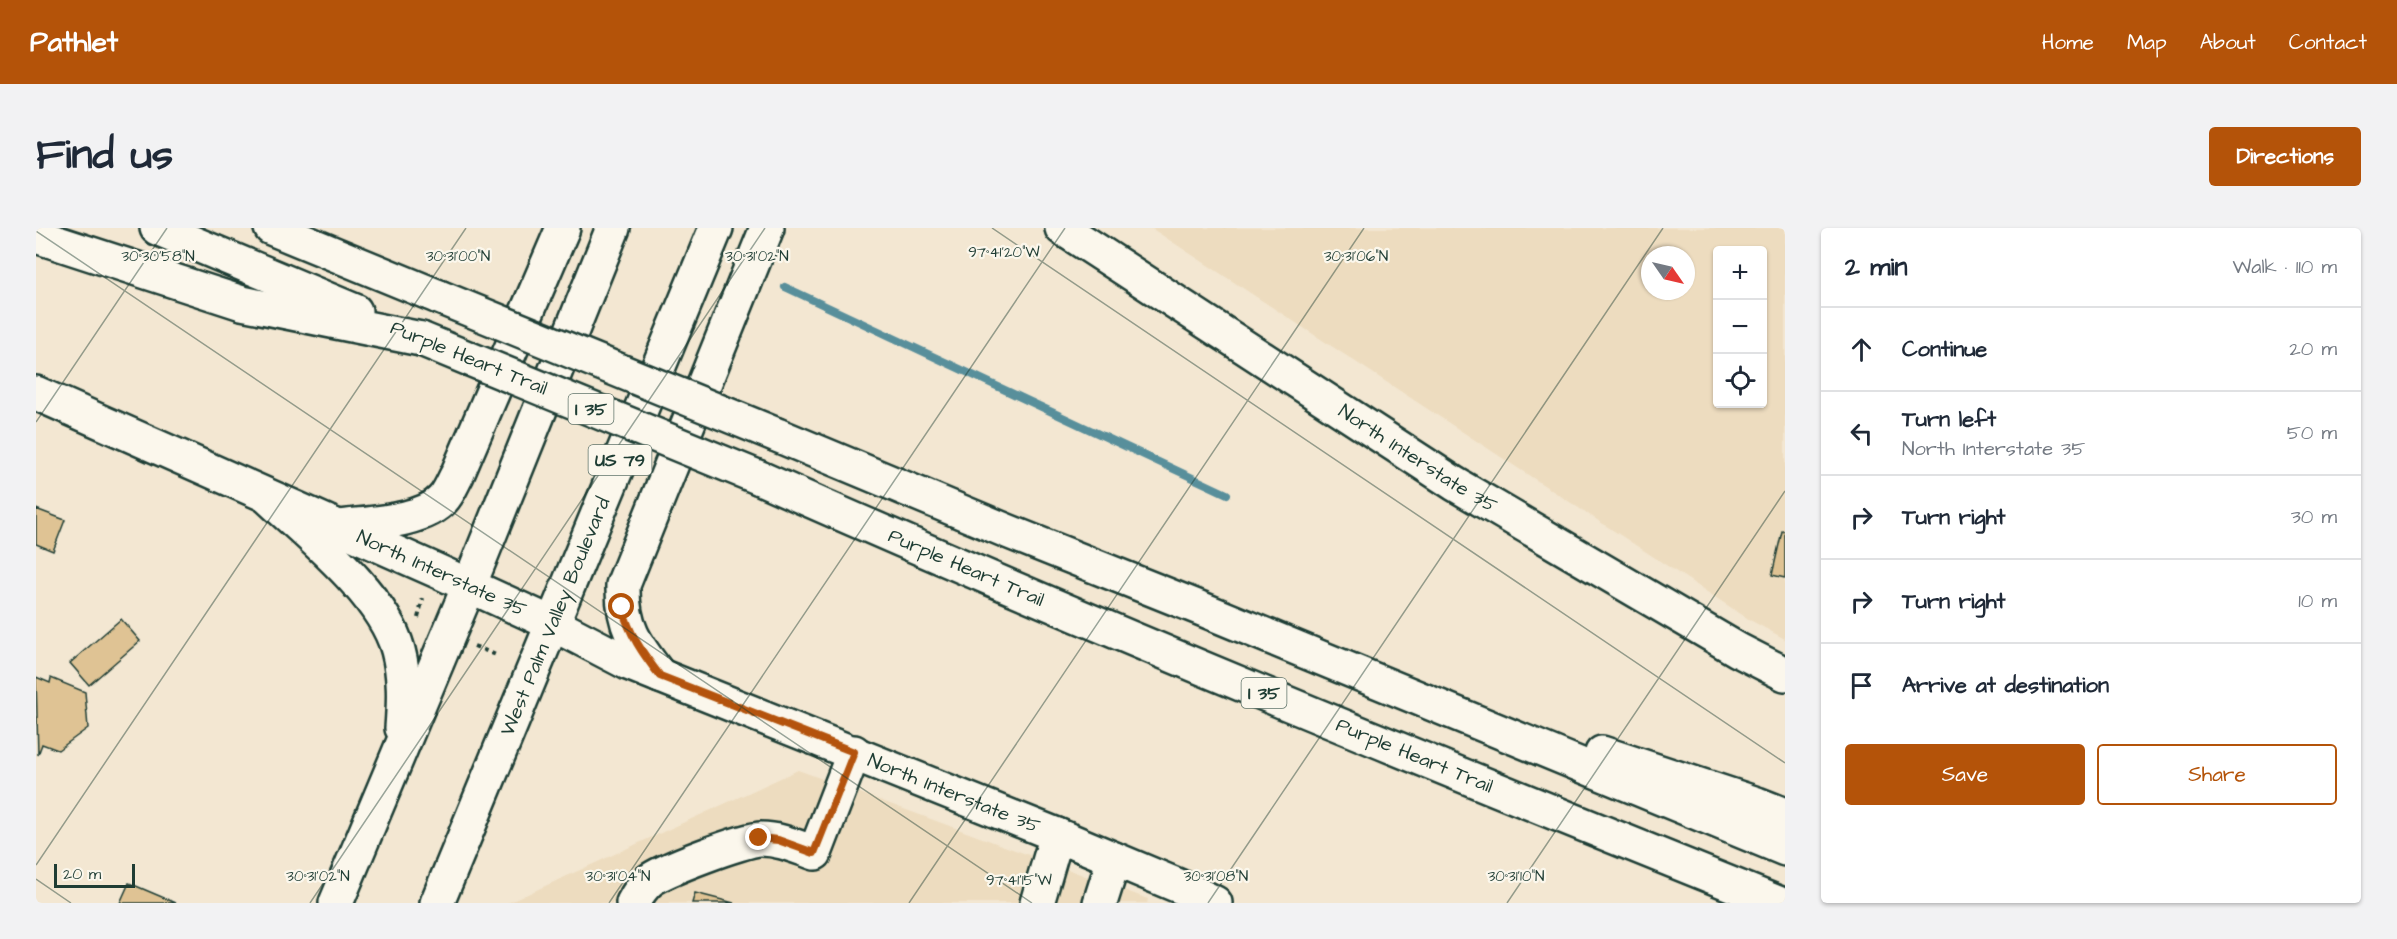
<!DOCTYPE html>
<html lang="en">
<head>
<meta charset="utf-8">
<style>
	body { margin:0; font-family:"Architects Daughter",sans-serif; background:#f2f2f3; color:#1f2937 }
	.controls { position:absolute; right:18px; top:18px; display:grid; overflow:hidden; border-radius:6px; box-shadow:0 2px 4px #0004 }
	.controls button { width:54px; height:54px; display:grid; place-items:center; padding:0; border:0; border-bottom:2px solid #e0e1e3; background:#fff; color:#1f2937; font:30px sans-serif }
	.compass { position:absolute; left:1605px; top:18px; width:54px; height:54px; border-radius:50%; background:#fff; box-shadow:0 2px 4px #0004; rotate:124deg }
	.scale { position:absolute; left:18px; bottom:15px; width:81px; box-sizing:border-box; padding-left:6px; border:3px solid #1f3d34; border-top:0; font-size:16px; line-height:21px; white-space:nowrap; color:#1f3d34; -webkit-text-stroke:4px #fbf7ec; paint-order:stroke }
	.stop { position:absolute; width:18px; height:18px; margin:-14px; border:4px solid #b45309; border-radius:50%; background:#fff }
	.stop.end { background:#b45309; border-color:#fff; box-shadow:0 2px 6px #0008 }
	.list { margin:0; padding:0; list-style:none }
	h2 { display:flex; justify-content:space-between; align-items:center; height:78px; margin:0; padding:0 24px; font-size:26px }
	h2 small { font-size:20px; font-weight:400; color:#747a83 }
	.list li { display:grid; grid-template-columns:39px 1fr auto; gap:18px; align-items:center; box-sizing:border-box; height:84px; padding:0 24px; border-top:2px solid #e0e1e3 }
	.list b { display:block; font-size:22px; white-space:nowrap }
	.list p { margin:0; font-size:20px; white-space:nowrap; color:#747a83 }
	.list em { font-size:20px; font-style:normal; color:#747a83 }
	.actions { display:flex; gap:12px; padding:18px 24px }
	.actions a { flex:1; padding:14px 0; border:2px solid #b45309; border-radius:6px; text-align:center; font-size:21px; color:#b45309 }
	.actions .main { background:#b45309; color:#fff }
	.icon { flex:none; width:33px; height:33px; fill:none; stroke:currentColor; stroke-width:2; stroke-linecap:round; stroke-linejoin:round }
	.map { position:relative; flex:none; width:1749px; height:675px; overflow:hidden; border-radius:6px }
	header { display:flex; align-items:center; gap:36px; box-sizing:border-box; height:84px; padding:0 30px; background:#b45309; color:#fff }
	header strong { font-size:28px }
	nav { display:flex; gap:33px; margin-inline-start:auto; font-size:21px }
	.intro { display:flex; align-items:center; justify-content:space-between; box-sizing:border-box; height:144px; padding:0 36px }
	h1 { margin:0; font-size:42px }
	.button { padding:15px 27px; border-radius:6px; background:#b45309; color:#fff; font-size:21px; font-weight:700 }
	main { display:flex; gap:36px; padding:0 36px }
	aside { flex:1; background:#fff; border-radius:6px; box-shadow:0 2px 4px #0004 }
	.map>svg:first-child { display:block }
	.built { fill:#eddcbf; fill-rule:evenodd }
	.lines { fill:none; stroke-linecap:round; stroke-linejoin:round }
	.stream { stroke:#598f9b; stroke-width:8 }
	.building { fill:#dfc394; stroke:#1f3d34; stroke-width:1.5 }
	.minor-casing { stroke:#1f3d34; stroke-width:38 }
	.major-casing { stroke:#1f3d34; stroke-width:38 }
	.highway-casing { stroke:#1f3d34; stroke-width:38 }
	.path { stroke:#1f3d34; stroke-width:4; stroke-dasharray:4.5 4.5; stroke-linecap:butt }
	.minor { stroke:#fbf7ec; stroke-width:33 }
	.major { stroke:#fbf7ec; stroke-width:33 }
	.highway { stroke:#fbf7ec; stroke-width:33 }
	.highway-bridge-casing { stroke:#1f3d34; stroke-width:38; stroke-linecap:butt }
	.highway-bridge { stroke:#fbf7ec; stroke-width:33 }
	.route { stroke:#b45309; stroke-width:8 }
	.ticks { fill:none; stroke:#1f3d34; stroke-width:1.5; stroke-opacity:0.45 }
	.labels { text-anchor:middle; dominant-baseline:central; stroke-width:4.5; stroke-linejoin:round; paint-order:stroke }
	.shield { fill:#fbf7ec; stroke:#61756b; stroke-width:1.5 }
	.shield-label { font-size:18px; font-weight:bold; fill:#1f3d34 }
	.street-label { font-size:20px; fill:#1f3d34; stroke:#fbf7ec }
	.ticks-label { font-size:15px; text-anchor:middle; fill:#1f3d34; stroke:#fbf7ec; stroke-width:4.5; stroke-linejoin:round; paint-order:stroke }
</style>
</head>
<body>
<header>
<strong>Pathlet</strong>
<nav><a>Home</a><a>Map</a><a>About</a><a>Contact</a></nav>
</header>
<div class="intro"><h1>Find us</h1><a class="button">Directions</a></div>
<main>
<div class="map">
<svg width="1749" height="675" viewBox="0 0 1749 675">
	<rect width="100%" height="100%" fill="#f3e7d2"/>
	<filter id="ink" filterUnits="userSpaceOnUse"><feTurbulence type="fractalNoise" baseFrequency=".0167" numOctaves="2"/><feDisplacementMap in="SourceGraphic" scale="12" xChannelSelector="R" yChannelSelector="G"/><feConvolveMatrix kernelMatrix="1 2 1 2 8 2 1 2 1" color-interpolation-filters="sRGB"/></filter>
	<g filter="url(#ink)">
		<!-- built -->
		<path class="built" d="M1115 0H1749V411L1714 392ZM1682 22H1726V176H1682ZM1614 27H1650V63H1614Z
			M762 542 1112 671 1111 675H472Z"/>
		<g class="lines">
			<!-- stream -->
			<path class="stream" d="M749 59 1191 266"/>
		</g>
		<!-- building -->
		<path class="building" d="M0 281 29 292 17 323 0 316Z
			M1746 303H1749V350L1736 347Z
			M85 391 104 413 53 457 34 435Z
			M0 449 14 455 15 450 49 464 52 500 22 522 6 516 2 527Z
			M93 655 140 675H84Z
			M659 665 698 675H656Z"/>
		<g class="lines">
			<!-- minor casing -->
			<g class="minor-casing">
				<path id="minor" d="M597 675C601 667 606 659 613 653 626 642 709 611 725 611 744 611 761 619 779 625L818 524
					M1001 675 1021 607
					M1064 675 1078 631"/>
			</g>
			<!-- major casing -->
			<g class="major-casing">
				<g id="major">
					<path id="s1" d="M1026 0 1419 256 1702 422 1749 446"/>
					<path id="s2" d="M0 165 399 342 517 396 592 435 1021 607 1157 664 1179 675"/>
					<path d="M304 299C333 295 387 294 407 271 413 265 417 254 421 247L527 0"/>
					<path d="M624 448C599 416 586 399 587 357L731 0"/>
				</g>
			</g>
			<!-- highway casing -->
			<g class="highway-casing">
				<g id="highway">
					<path d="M121 0 319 83"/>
					<path d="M235 0 403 69"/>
					<path d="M0 8 206 75 385 111"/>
					<path d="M741 207 971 303 1166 381 1749 621"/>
					<path id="s3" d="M724 250C1060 399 1401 538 1742 675"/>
					<path d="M231 268C272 307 347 366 362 422 369 448 368 474 366 500"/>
					<path d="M1566 525 1721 576 1749 587"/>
					<path d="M300 675 433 358 577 0"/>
					<path id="s4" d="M401 675 680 0"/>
				</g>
			</g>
			<!-- path -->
			<path class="path" d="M382 390 387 370
				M438 418 460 427"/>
			<!-- minor -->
			<use href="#minor" class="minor"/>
			<!-- major -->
			<use href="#major" class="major"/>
			<!-- highway -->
			<use href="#highway" class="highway"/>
			<!-- highway-bridge casing -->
			<g class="highway-bridge-casing">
				<path id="highway-bridge" d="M403 69 741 207
					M385 111 724 250"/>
			</g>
			<!-- highway-bridge -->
			<use href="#highway-bridge" class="highway-bridge"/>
		</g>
	</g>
	<g class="lines" filter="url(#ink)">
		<!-- route -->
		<path class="route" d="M586 379C593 406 607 426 624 448L818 524 778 625 742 612 723 610"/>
	</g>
	<!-- ticks -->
	<path class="ticks" d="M956 0 1749 535M0 3 996 675M0 194 131 0M0 637 430 0M0 651 35 675M274 675 729 0M573 675 1029 0M873 675 1328 0M1172 675 1627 0M1471 675 1749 263"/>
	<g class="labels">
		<!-- shield labels -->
		<g class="shield">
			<rect x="532.5" y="166" width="45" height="30" rx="4.5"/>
			<rect x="552.5" y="217" width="63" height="30" rx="4.5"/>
			<rect x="1205.5" y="450" width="45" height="30" rx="4.5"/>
		</g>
		<g class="shield-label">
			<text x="555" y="181">I 35</text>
			<text x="584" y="232">US 79</text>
			<text x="1228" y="465">I 35</text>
		</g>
		<!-- street labels -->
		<g class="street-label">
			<text transform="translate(433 130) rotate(22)">Purple Heart Trail</text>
			<text stroke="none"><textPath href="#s1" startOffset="424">North Interstate 35</textPath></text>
			<text stroke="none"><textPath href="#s3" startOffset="225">Purple Heart Trail</textPath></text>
			<text stroke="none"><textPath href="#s2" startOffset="444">North Interstate 35</textPath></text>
			<text stroke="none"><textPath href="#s4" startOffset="310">West Palm Valley Boulevard</textPath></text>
			<text stroke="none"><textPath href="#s3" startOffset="711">Purple Heart Trail</textPath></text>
			<text stroke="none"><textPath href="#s2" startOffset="1002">North Interstate 35</textPath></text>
		</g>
	</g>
	<g class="ticks-label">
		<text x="968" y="29">97°41'20"W</text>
		<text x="721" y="33">30°31'02"N</text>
		<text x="1320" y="33">30°31'06"N</text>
		<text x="122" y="33">30°30'58"N</text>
		<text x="422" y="33">30°31'00"N</text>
		<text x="282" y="653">30°31'02"N</text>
		<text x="582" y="653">30°31'04"N</text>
		<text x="1180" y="653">30°31'08"N</text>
		<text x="1480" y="653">30°31'10"N</text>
		<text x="983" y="657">97°41'15"W</text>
	</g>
</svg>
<div class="controls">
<button>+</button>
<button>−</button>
<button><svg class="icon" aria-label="locate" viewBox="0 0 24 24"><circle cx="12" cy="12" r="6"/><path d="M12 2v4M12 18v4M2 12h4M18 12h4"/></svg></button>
</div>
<svg class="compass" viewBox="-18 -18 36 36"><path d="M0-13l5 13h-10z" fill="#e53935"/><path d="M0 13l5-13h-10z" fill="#747a83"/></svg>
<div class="scale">20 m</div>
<div class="stop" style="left:586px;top:379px"></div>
<div class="stop end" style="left:723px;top:610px"></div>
</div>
<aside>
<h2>2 min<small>Walk · 110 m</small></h2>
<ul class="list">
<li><svg class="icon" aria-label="ahead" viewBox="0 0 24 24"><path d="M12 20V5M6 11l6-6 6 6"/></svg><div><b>Continue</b></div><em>20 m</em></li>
<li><svg class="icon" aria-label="left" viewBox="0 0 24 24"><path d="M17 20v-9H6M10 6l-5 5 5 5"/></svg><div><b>Turn left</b><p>North Interstate 35</p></div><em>50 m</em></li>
<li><svg class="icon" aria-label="right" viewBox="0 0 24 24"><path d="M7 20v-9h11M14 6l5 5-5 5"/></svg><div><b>Turn right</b></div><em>30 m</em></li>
<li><svg class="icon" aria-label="right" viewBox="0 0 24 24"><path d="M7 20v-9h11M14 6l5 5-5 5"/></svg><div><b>Turn right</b></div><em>10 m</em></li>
<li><svg class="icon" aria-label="arrive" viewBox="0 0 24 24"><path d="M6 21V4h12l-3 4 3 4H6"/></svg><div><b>Arrive at destination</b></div></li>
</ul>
<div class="actions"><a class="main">Save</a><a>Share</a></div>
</aside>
</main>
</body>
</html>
